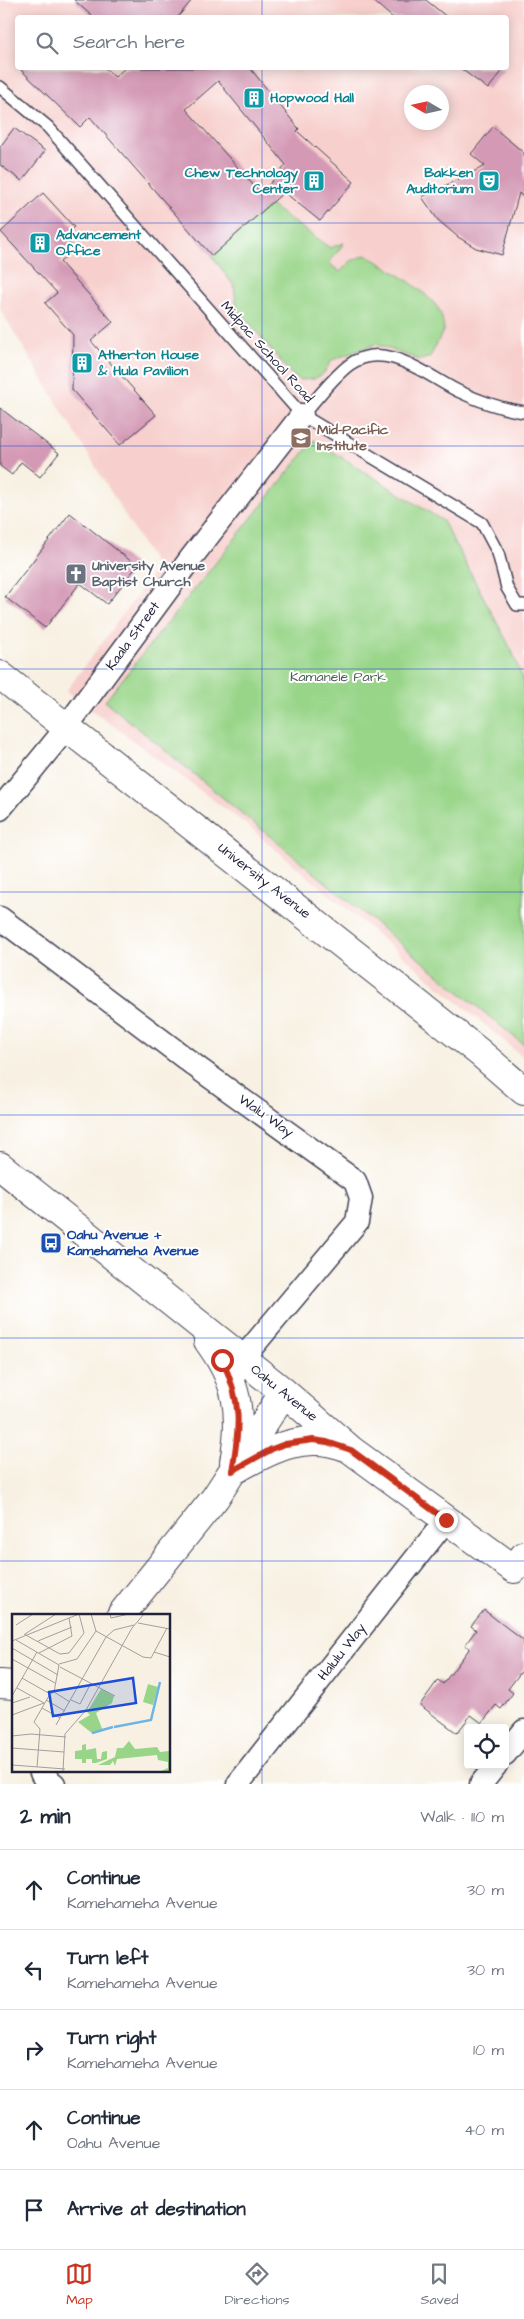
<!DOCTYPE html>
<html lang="en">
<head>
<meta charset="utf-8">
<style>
	body { margin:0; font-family:"Architects Daughter",sans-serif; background:#f6f6f7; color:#1f2937 }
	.controls { position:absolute; right:15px; bottom:15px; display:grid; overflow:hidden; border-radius:5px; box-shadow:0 2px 12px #0003 }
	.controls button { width:45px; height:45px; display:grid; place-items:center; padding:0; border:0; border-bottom:1px solid #e0e1e3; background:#fff; color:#1f2937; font:25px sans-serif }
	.compass { position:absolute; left:404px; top:85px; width:45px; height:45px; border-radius:50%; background:#fff; box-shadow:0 2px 12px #0003; rotate:279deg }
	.stop { position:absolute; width:15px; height:15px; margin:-11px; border:4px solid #c8321e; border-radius:50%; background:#fff }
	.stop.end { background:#c8321e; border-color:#fff; box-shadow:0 1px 5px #0008 }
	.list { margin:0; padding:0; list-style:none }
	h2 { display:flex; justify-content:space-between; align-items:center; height:65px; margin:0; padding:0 20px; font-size:21px }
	h2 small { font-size:16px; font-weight:400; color:#747a83 }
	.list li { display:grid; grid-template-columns:32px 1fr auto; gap:15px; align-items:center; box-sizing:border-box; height:80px; padding:0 20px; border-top:1px solid #e0e1e3 }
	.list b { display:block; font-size:19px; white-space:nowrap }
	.list p { margin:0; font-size:16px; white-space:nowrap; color:#747a83 }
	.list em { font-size:16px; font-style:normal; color:#747a83 }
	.icon { flex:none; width:28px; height:28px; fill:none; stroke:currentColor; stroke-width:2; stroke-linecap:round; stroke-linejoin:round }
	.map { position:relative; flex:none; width:524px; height:1784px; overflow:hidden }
	.search { position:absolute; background:#fff; box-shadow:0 2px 12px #0003; left:15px; right:15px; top:15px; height:55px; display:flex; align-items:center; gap:12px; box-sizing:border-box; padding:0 18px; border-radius:5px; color:#747a83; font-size:19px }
	.sheet { height:465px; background:#fff }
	nav { display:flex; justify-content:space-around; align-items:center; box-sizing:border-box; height:70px; border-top:1px solid #e0e1e3; background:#fff; font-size:14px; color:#747a83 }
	nav a { display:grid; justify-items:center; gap:2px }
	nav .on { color:#c8321e }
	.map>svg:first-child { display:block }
	.built { fill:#f7d0cd; fill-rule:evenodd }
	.green { fill:#99d589; stroke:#5e7c62 }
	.building { fill:#d49ab5; fill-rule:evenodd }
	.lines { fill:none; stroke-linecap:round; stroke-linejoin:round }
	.lane-casing { stroke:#424154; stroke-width:14 }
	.street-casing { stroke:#424154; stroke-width:25 }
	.secondary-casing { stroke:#424154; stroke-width:30 }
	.lane { stroke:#fff; stroke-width:11 }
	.street { stroke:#fff; stroke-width:22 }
	.secondary { stroke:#fff; stroke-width:28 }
	.route { stroke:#c8321e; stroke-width:6 }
	.grid { fill:none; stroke:#1d4ed8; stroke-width:1; stroke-opacity:0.55 }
	.labels { text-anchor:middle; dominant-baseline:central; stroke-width:4; stroke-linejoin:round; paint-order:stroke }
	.culture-label { font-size:14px; font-weight:bold; fill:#0d838f; stroke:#fff; text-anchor:start }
	.street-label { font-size:14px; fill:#22223b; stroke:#fff }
	.education-label { font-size:14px; font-weight:bold; fill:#785e54; stroke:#fff; text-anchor:start }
	.worship-label { font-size:14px; font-weight:bold; fill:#5b616d; stroke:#fff; text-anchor:start }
	.park-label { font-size:14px; fill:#4c6156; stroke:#fff }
	.transit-label { font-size:14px; font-weight:bold; fill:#164399; stroke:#fff; text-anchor:start }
	.inset-river { fill:none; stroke:#6eb4e5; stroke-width:2.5 }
	.inset-road { fill:none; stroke:#a29ea0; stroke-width:1 }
	.view { fill:#1d4ed8; fill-opacity:0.15; stroke:#1d4ed8; stroke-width:2.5 }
	.inset-edge { fill:none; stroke:#22223b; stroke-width:2.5 }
</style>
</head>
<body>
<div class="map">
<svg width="524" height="1784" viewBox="0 0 524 1784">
	<rect width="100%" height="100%" fill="#fff"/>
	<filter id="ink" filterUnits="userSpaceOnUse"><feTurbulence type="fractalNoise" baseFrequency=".02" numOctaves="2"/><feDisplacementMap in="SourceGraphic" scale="10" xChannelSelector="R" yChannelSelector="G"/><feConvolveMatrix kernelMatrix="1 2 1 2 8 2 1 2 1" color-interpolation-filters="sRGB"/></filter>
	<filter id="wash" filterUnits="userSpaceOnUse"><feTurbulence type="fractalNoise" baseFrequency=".0096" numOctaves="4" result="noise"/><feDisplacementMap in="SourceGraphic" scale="20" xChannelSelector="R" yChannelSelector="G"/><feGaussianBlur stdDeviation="1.12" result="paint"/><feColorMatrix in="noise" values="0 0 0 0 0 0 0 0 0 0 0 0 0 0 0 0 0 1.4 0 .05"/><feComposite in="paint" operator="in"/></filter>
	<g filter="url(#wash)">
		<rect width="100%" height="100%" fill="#f8f1e3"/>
		<!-- built -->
		<path class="built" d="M0 0H524V1058L243 822 66 691 157 568 0 309ZM18 18H506V68H18ZM412 92H442V122H412Z"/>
		<!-- green -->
		<path class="green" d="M270 205 330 248 344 243 329 263 340 272 351 261 365 255C383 263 430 293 439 310 442 315 443 323 444 329L430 357 420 360 376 344 332 360 323 374 314 379 300 380 292 375 237 308 234 286 212 256Z
			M314 440 443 521 512 651 524 683V1045L105 701Z"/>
		<g id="blocks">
			<!-- building -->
			<path class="building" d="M74 0H192L177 18H94Z
				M372 0H426L448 18H393Z
				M19 68H105L115 77 125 68H250L299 129 297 131 354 182 320 221 284 192 212 256 90 117 80 127ZM218 81 286 165 261 194 186 109Z
				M460 68H505L488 89Z
				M493 127 524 153V198L519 193 502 255 476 248 458 237 438 220 422 197 485 166 471 154Z
				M14 128 45 151 22 181 0 165V147Z
				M43 193 74 227 63 236 75 249 60 262 113 322 91 341 156 415 120 445 72 390 73 335 45 303 57 293 1 232Z
				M0 408 59 453 40 477 21 462 12 475 0 466Z
				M70 513 137 566 107 604 80 583 45 628 5 597Z
				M484 1610 524 1641V1668L508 1689 513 1693 501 1709 496 1705 482 1723 471 1715 457 1733 420 1705 438 1680 443 1684 470 1648 465 1645 476 1630 471 1626Z"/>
		</g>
	</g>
	<g filter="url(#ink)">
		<use href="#blocks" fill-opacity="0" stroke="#424154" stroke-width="1"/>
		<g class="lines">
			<!-- lane casing -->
			<g class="lane-casing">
				<path id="lane" d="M0 87 48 127 302 415 482 523 498 553 507 588 517 605H524
					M302 415C317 399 332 378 349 365 385 338 427 376 458 391 479 401 501 409 524 412"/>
			</g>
			<!-- street casing -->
			<g class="street-casing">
				<path id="street" d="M0 809 59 737 191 558 302 415
					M0 918 202 1071 355 1181 361 1198 357 1222 242 1359
					M505 1754 524 1731
					M40 1770 42 1775 54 1784
					M238 1784 446 1520
					M481 1784 496 1765"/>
			</g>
			<!-- secondary casing -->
			<g class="secondary-casing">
				<path id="secondary" d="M0 675 479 1052 524 1091
					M0 1166 284 1392 351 1450 514 1569 524 1556
					M208 1341C238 1382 243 1412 234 1462
					M236 1469C271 1449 307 1430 348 1448
					M121 1615 215 1498 284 1392
					M0 1684 14 1685"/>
			</g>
			<!-- lane -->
			<use href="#lane" class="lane"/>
			<!-- street -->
			<use href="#street" class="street"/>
			<!-- secondary -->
			<use href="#secondary" class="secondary"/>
		</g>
	</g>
	<g class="lines" filter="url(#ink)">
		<!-- route -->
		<path class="route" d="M222 1360C242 1401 240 1427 232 1471L272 1449 285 1444 313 1440 327 1442 351 1450 446 1520"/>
	</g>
	<!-- grid -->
	<path class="grid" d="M262 0V18M262 68V1784M0 223H524M0 446H524M0 669H524M0 892H524M0 1115H524M0 1338H524M0 1561H524"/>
	<!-- icons -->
	<defs>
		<g id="building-square" transform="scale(1.125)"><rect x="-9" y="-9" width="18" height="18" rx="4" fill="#0f9aa8" stroke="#fff"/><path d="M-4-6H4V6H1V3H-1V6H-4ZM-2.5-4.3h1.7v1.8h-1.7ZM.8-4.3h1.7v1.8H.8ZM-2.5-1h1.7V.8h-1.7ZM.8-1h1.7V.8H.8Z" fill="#fff"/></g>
		<g id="theatre-square" transform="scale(1.125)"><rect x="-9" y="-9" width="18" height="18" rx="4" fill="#0f9aa8" stroke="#fff"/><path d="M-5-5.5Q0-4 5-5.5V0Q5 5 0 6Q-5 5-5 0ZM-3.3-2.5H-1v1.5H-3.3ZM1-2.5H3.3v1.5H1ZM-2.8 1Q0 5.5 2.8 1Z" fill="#fff"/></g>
		<g id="school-square" transform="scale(1.125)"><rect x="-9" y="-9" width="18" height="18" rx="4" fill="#8d6e63" stroke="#fff"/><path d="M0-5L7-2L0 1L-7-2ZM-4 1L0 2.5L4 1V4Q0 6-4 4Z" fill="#fff"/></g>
		<g id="church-square" transform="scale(1.125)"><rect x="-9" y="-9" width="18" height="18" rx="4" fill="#6b7280" stroke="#fff"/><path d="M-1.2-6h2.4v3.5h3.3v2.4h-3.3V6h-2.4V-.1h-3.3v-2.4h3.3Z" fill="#fff"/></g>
		<g id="bus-square" transform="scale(1.125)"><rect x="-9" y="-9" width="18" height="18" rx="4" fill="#1a4fb4" stroke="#fff"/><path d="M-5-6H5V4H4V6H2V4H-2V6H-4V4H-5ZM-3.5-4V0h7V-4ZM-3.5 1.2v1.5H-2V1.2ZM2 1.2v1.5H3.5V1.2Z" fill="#fff"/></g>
	</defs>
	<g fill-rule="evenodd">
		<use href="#building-square" x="254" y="98"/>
		<use href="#building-square" x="314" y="181"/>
		<use href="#theatre-square" x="489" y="181"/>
		<use href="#building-square" x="40" y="243"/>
		<use href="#building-square" x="82" y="363"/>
		<use href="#school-square" x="301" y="438"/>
		<use href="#church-square" x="76" y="574"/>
		<use href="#bus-square" x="51" y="1243"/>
	</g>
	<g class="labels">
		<!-- culture labels -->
		<g class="culture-label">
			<text x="270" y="98">Hopwood Hall</text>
			<text x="298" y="173" text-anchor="end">Chew Technology<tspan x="298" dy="16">Center</tspan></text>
			<text x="473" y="173" text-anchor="end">Bakken<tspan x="473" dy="16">Auditorium</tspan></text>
			<text x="56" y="235">Advancement<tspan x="56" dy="16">Office</tspan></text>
			<text x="98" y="355">Atherton House<tspan x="98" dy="16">&amp; Hula Pavilion</tspan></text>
		</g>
		<!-- street labels -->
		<g class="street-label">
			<text transform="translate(267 352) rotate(48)">Midpac School Road</text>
			<text transform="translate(133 636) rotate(-54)">Kaala Street</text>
			<text transform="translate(264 881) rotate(38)">University Avenue</text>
			<text transform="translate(266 1116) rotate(35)">Walu Way</text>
			<text transform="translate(284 1393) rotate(39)">Oahu Avenue</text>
			<text transform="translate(342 1652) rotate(-52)">Halulu Way</text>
		</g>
		<!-- education labels -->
		<g class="education-label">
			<text x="317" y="430">Mid-Pacific<tspan x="317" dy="16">Institute</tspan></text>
		</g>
		<!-- worship labels -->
		<g class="worship-label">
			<text x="92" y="566">University Avenue<tspan x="92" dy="16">Baptist Church</tspan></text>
		</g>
		<!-- park labels -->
		<g class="park-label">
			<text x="338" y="677">Kamanele Park</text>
		</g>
		<!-- transit labels -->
		<g class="transit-label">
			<text x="67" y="1235">Oahu Avenue +<tspan x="67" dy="16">Kamehameha Avenue</tspan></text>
		</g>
	</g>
	<!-- overview -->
	<g transform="translate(12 1614)">
		<rect width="158" height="158" fill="#f8f1e3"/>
		<path d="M136 70 146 73 141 91 131 88ZM89 75 102 82 100 89 84 99 91 117 81 120 66 108 78 101 75 98ZM117 127 123 135 145 133 148 138 157 137V157H149L156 154V148L146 146 145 141 105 145 103 152 101 147 98 151H86L103 143 105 134H111ZM74 130V136L84 134 85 145H89L90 138 95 137V145L84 149H80V145H74V149H70V145H63V137L70 136V131Z" fill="#99d589"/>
		<path class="inset-river" d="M102 113 139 106 148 68M80 119 101 113"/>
		<path class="inset-road" d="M79 0 84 17 131 43 139 44 155 14M98 0 99 4 117 0M126 9 158 15M4 11 21 0M12 20 48 40 57 39 72 19 67 0M13 20 44 0M4 26 47 51 42 78 58 88M0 27 67 0M26 27 60 13M0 34 46 61M142 38 158 43M27 39 60 22 57 4M0 45 43 69M47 50 65 45 84 17M48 53 103 82M10 64 38 80M5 74 32 89M0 82 25 38M34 86 53 97M59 86 68 90 79 69M0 89 18 83M30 94 48 104M0 101 32 89M44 111 94 23 102 16 122 11M0 122 19 120 54 123M0 134 52 138M0 151 53 155M25 153 28 115 22 108 38 80 42 78M51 157 53 120 74 96 120 14 132 0"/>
		<path class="view" d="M121 64 124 89 41 102 37 78Z"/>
		<rect width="158" height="158" class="inset-edge"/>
	</g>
</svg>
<div class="controls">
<button><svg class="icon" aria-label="locate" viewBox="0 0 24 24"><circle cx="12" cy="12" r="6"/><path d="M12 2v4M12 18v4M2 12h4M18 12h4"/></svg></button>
</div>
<svg class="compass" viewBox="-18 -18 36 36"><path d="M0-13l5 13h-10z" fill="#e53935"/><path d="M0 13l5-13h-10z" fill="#747a83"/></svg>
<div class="stop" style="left:222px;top:1360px"></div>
<div class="stop end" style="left:446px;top:1520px"></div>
<div class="search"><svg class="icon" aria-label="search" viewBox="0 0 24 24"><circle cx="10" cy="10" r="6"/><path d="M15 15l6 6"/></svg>Search here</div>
</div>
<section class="sheet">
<h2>2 min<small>Walk · 110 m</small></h2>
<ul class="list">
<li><svg class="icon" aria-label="ahead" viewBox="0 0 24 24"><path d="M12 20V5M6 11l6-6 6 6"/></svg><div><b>Continue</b><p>Kamehameha Avenue</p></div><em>30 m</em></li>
<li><svg class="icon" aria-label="left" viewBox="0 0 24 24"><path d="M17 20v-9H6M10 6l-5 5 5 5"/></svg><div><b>Turn left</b><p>Kamehameha Avenue</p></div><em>30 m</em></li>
<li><svg class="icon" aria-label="right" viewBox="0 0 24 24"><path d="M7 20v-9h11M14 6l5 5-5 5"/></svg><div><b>Turn right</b><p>Kamehameha Avenue</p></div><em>10 m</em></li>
<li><svg class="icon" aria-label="ahead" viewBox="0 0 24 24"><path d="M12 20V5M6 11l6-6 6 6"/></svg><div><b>Continue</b><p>Oahu Avenue</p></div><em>40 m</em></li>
<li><svg class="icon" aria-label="arrive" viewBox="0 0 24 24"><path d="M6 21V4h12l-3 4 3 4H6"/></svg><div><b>Arrive at destination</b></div></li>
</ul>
</section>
<nav>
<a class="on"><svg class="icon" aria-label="map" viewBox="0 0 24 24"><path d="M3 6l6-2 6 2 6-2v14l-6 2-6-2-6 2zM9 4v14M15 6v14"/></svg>Map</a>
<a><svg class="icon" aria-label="directions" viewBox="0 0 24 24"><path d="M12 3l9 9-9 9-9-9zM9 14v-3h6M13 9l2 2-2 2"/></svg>Directions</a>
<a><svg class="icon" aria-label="saved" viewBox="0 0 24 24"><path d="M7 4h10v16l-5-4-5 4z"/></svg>Saved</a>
</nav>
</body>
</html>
